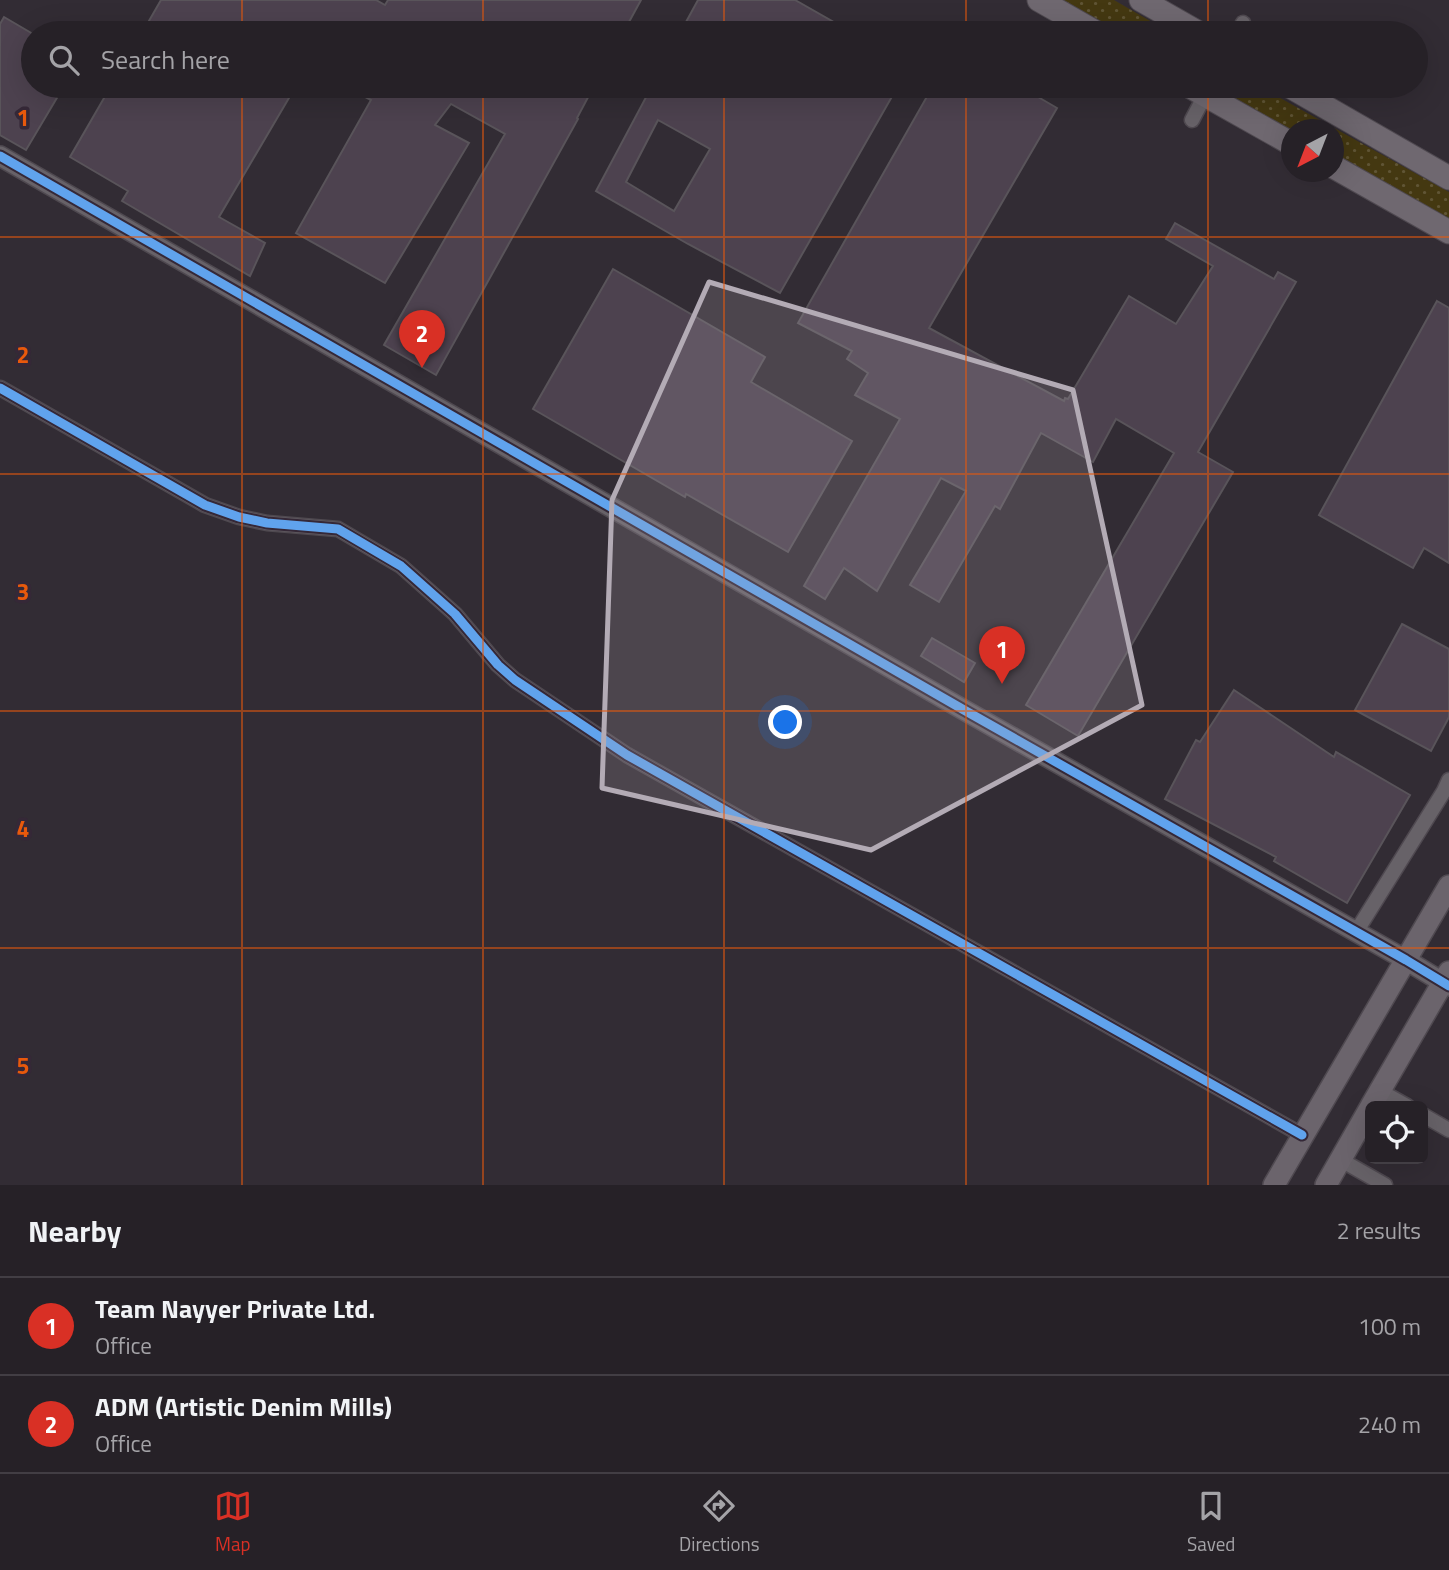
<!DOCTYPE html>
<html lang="en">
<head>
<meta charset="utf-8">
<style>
	body { margin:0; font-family:"Titillium Web",sans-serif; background:#2e292f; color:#f1f3f6 }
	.controls { position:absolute; right:21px; bottom:21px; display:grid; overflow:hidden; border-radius:10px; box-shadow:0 7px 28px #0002 }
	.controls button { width:63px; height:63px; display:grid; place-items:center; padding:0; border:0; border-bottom:2px solid #423e44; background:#262127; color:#f1f3f6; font:35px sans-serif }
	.compass { position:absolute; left:1281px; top:119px; width:63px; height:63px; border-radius:50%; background:#262127; box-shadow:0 7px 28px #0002; rotate:222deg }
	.you { position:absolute; left:786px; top:723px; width:24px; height:24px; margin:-18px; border:5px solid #fff; border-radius:50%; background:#1a73e8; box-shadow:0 0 0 10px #1a73e833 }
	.badge { display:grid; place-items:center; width:46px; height:46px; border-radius:50%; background:#d93025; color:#fff; font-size:23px; font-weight:700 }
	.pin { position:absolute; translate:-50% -58px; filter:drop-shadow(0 2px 4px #0008) }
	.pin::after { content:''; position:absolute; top:37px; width:24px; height:21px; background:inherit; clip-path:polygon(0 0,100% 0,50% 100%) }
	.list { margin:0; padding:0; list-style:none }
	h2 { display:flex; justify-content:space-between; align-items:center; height:91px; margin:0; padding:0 28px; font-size:30px }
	h2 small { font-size:23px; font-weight:400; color:#a4a3a7 }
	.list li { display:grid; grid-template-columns:46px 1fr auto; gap:21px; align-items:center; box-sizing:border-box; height:98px; padding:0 28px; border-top:2px solid #423e44 }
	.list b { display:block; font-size:26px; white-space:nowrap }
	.list p { margin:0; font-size:23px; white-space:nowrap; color:#a4a3a7 }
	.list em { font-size:23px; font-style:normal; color:#a4a3a7 }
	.icon { flex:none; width:38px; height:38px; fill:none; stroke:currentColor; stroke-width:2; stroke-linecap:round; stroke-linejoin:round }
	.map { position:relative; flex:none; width:1449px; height:1185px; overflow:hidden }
	.search { position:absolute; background:#262127; box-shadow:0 7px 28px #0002; left:21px; right:21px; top:21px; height:77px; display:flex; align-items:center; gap:18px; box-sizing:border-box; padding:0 24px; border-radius:38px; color:#a4a3a7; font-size:26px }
	.sheet { height:287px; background:#262127 }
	nav { display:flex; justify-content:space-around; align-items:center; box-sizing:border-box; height:98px; border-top:2px solid #423e44; background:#262127; font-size:19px; color:#a4a3a7 }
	nav a { display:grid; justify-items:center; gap:4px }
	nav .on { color:#d93025 }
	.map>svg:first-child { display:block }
	.grass { fill:url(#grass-dots) }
	.building { fill:#4d424f; stroke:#59545a; stroke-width:2; fill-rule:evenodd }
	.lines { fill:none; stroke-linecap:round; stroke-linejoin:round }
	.minor-casing { stroke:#4f4950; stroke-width:17 }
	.tertiary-casing { stroke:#4f4950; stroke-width:22 }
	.secondary-casing { stroke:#4f4950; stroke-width:24 }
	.primary-casing { stroke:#4f4950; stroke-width:25 }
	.minor { stroke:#676268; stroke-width:14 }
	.tertiary { stroke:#676268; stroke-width:19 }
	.secondary { stroke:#6b646c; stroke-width:21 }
	.primary { stroke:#6f6870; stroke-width:23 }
	.cycleway-casing { stroke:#352837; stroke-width:13 }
	.cycleway { stroke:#60a3ed; stroke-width:9 }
	.marked { fill:#b3abb5; fill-opacity:0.2; stroke:#b3abb5; stroke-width:5; stroke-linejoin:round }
	.grid { fill:none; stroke:#e8590c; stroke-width:2; stroke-opacity:0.55 }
	.grid-label { font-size:23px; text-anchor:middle; font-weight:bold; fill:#e8590c; stroke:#352837; stroke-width:7; stroke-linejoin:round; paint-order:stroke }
</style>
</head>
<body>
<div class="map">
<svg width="1449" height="1185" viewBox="0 0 1449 1185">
	<defs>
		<pattern id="grass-dots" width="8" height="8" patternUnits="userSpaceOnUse" patternTransform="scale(1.75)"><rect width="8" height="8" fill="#443811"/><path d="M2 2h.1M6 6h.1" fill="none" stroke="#605535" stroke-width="1.8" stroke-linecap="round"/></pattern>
	</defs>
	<rect width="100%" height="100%" fill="#322c34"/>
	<!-- grass -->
	<path class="grass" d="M1063 0H1114L1171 33H1122Z
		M1214 86H1259L1449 192V220L1334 154V130H1291Z"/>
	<!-- building -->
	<path class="building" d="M161 0H376L385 5 388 0H641L623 33H142Z
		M698 0H795L853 33H680Z
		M4 17 33 34V86H64L26 150 0 135V24Z
		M111 86H296L219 217 265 243 250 276 122 201 128 191 70 157Z
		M345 86H594L577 118 578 119 436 375 384 345 505 134 451 104 435 125 469 143 385 283 296 233 371 100Z
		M652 86H898L780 293 688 244 596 191ZM658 120 710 149 674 211 626 182Z
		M933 86H1019L1057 108 929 328 1064 401 1065 398 1068 399 1129 296 1176 324 1213 266 1166 239 1175 223 1274 279 1278 272 1296 282 1198 452 1233 472 1078 736 1026 705 1174 453 1116 419 1093 462 1041 433 1000 509 995 506 939 602 910 585 966 491 941 478 877 591 844 568 825 599 804 586 900 419 855 395 868 373 847 359 852 351 798 323Z
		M613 269 765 357 751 382 852 441 788 552 686 494 685 497 533 409Z
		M1437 301 1449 308V563L1424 548 1413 568 1319 515Z
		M1402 624 1449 649V717L1431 751 1355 710Z
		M932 638 975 663 964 682 921 656Z
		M1234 690 1334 757 1336 752 1410 795 1347 903 1274 861 1276 857 1165 799 1196 740 1200 742Z"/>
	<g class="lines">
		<!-- minor casing -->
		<g class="minor-casing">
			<path id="minor" d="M1238 33 1243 23
				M1192 120 1205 95
				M0 388 205 505 239 517 267 523 338 529 401 566 455 614 498 665 515 680 627 755 1302 1135
				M1356 932 1444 791 1449 780
				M1380 1091 1407 1106
				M1423 1115 1449 1130
				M1341 1160 1385 1185"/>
		</g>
		<!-- tertiary casing -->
		<g class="tertiary-casing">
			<path id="tertiary" d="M0 156 964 710 1406 960 1449 986"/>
		</g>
		<!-- secondary casing -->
		<g class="secondary-casing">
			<path id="secondary" d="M1371 1106 1449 972
				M1274 1185 1449 886
				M1326 1185 1370 1108"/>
		</g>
		<!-- primary casing -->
		<g class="primary-casing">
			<path id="primary" d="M1039 0 1097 33
				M1141 0 1199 33
				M1189 86 1292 144
				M1289 86 1449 178
				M1334 167 1449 232"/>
		</g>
		<!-- minor -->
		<use href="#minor" class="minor"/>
		<!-- tertiary -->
		<use href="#tertiary" class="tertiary"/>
		<!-- secondary -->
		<use href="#secondary" class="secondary"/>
		<!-- primary -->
		<use href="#primary" class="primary"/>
		<!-- cycleway casing -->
		<g class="cycleway-casing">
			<path id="cycleway" d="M0 156 964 710 1406 960 1449 986
				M0 388 205 505 239 517 267 523 338 529 401 566 455 614 498 665 515 680 627 755 1302 1135"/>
		</g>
		<!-- cycleway -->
		<use href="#cycleway" class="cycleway"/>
	</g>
	<!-- marked area -->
	<path class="marked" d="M709 282 1073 390 1142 705 871 850 602 788 612 500Z"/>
	<!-- grid -->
	<path class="grid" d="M242 0V33M483 0V33M724 0V33M966 0V33M1208 0V33M242 86V1185M483 86V1185M724 86V1185M966 86V1185M1208 86V1185M0 237H1449M0 474H1449M0 711H1449M0 948H1449"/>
	<g class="grid-label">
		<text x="23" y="126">1</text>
		<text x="23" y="363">2</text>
		<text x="23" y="600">3</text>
		<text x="23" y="837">4</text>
		<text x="23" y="1074">5</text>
	</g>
</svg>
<div class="controls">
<button><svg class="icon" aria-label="locate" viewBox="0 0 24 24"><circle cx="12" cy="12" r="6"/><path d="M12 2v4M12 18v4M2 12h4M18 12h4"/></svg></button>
</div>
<svg class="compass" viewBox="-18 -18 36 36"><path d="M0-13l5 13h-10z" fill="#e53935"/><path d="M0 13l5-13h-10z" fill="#a4a3a7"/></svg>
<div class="you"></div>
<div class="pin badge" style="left:1002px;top:684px">1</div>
<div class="pin badge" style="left:422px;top:368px">2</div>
<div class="search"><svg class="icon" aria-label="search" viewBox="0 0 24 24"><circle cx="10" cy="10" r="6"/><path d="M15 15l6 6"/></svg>Search here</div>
</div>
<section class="sheet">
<h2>Nearby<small>2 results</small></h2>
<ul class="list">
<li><span class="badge">1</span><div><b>Team Nayyer Private Ltd.</b><p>Office</p></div><em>100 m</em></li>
<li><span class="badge">2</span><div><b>ADM (Artistic Denim Mills)</b><p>Office</p></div><em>240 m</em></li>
</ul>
</section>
<nav>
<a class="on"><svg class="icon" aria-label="map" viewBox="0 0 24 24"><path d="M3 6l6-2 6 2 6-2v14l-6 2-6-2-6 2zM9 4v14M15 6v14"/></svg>Map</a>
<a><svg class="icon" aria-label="directions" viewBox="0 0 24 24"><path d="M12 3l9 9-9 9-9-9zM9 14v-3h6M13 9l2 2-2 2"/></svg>Directions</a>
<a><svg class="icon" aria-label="saved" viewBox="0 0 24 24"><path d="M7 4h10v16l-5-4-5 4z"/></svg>Saved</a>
</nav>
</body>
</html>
